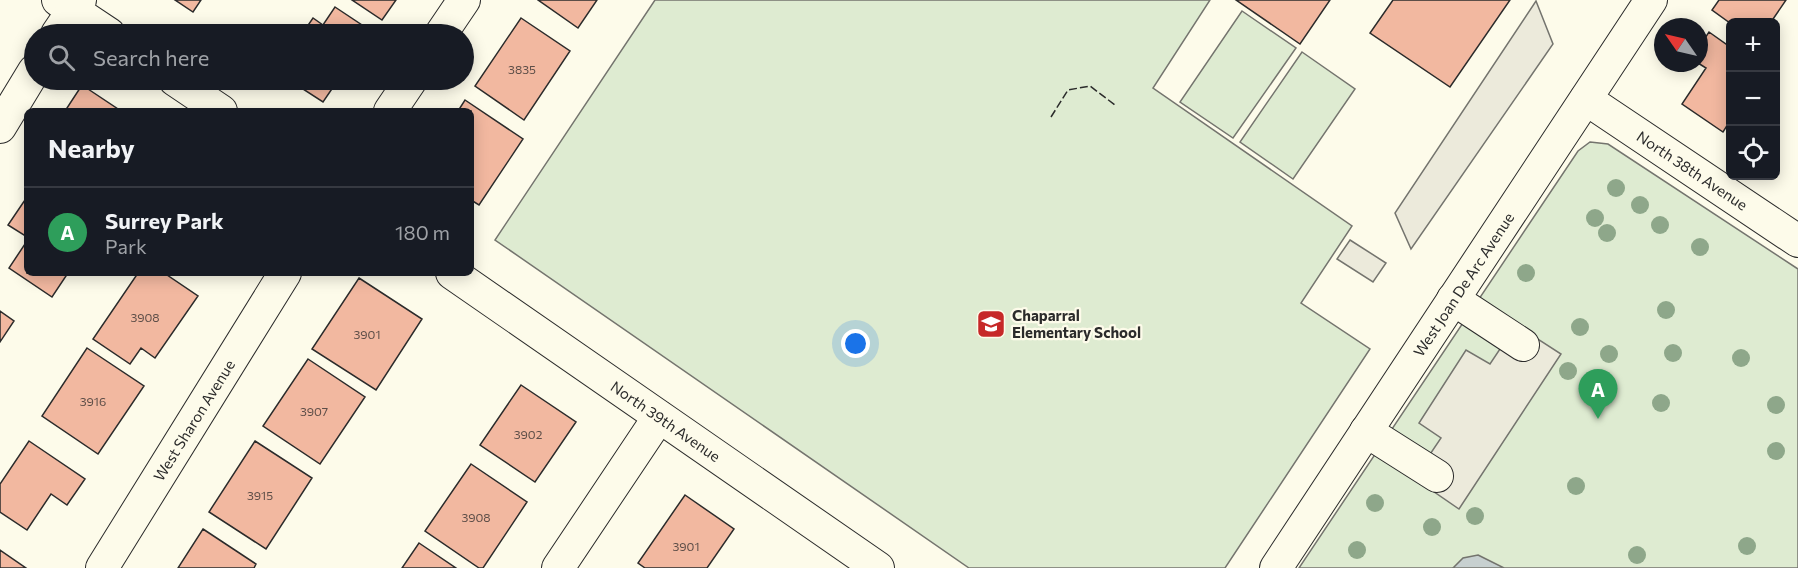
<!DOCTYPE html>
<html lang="en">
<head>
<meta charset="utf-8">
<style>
	body { margin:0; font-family:Commissioner,sans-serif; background:#242831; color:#f1f3f6 }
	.controls { position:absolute; right:18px; top:18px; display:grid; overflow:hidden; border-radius:9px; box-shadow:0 3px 15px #0003 }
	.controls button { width:54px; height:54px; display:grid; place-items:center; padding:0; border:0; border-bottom:2px solid #363941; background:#171b24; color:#f1f3f6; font:30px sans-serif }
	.compass { position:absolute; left:1654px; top:18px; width:54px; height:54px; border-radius:50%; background:#171b24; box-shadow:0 3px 15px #0003; rotate:304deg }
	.you { position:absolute; left:856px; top:344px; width:21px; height:21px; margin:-15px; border:4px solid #fff; border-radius:50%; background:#1a73e8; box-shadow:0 0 0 9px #1a73e833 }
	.badge { display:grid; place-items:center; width:39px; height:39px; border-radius:50%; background:#c62828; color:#fff; font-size:20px; font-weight:700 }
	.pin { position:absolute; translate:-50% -50px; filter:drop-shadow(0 2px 3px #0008) }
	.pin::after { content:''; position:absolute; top:32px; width:21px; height:18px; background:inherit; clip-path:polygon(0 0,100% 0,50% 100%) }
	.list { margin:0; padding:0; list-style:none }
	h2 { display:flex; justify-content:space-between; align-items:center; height:78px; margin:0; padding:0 24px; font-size:26px }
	h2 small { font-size:20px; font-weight:400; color:#9ea1a6 }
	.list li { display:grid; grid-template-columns:39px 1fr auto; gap:18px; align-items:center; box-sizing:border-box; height:90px; padding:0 24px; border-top:2px solid #363941 }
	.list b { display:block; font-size:22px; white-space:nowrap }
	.list p { margin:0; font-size:20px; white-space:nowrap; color:#9ea1a6 }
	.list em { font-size:20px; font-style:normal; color:#9ea1a6 }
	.icon { flex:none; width:33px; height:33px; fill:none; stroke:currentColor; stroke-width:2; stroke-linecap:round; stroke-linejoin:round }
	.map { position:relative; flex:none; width:1798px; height:568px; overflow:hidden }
	.search { position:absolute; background:#171b24; box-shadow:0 3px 15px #0003; left:24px; top:24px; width:450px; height:66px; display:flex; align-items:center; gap:15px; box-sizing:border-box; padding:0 21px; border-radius:33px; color:#9ea1a6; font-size:22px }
	.panel { position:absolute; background:#171b24; box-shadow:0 3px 15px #0003; left:24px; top:108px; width:450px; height:168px; border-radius:9px }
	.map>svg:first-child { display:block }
	.green { fill:#deebd1; stroke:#74746e; stroke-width:1.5 }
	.parking { fill:#eceadb; stroke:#74746e; stroke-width:1.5 }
	.water { fill:#c7d0d0; stroke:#74746e; stroke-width:1.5 }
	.building { fill:#f2b8a0; stroke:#2b2b2b; stroke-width:1.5 }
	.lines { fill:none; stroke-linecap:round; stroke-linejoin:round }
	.minor-casing { stroke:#2b2b2b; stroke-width:34 }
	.minor { stroke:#fdfbea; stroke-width:32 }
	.fence { stroke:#2b2b2b; stroke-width:1.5; stroke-dasharray:8 3; stroke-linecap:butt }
	.tree { fill:#8ea78a }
	.labels { text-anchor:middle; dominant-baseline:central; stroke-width:4.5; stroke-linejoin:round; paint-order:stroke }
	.number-label { font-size:12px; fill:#5d4e48 }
	.street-label { font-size:15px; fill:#2b2b2b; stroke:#fdfbea }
	.poi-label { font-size:15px; font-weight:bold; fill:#2b2b2b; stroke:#fdfbea; text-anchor:start }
</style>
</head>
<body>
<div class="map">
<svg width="1798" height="568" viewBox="0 0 1798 568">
	<rect width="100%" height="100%" fill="#fdfbea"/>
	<!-- green -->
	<path class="green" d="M655 0H1210L1153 88 1352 226 1301 303 1370 349 1225 568H969L495 240Z
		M1242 11 1296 48 1233 138 1180 102Z
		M1302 52 1355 89 1293 179 1240 142Z
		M1590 142 1608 144 1798 269V568H1299L1578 151Z"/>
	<!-- parking -->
	<path class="parking" d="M1536 1 1553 44 1411 249 1395 213Z
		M1350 240 1386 263 1373 282 1337 259Z
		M1516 325 1561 354 1459 509 1414 478 1441 438 1419 423 1466 350 1490 364Z"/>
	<!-- water -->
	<path class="water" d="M1478 555 1504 568H1453L1463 558Z"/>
	<!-- building -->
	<path class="building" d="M175 0H201L193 12Z
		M352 0H396L382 20Z
		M538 0H597L578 28Z
		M1236 0H1330L1300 44Z
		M1393 0H1510L1450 87 1370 33Z
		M1719 0H1786L1771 22 1730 23 1712 10Z
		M335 7 371 31 369 34H302L313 18 323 25Z
		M521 18 570 51 524 120 475 86Z
		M1709 32 1730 47V121L1723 132 1682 104 1706 68 1698 63 1699 47Z
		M289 80H338L323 102Z
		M82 85 121 111H65Z
		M465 100 523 139 479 205 471 200V111H458Z
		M27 197V237L8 225Z
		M27 241V273H68L52 297 9 268Z
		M138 273H164L198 296 155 358 141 348 130 364 93 339Z
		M359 278 422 319 376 390 312 349Z
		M0 311 14 321 0 342Z
		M87 348 144 386 98 454 42 416Z
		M308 359 365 397 320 464 263 426Z
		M521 385 576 422 535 482 480 445Z
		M29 441 85 479 67 505 51 494 27 530 0 512V484Z
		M255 441 312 478 266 549 209 512Z
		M471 464 527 502 483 568H479L425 531Z
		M685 495 734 529 707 568H645L638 563Z
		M203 529 256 564 254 568H178Z
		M419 543 456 568H402Z
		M0 550 26 568H0Z"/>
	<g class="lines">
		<!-- minor casing -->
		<g class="minor-casing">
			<g id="minor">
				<path d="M58 0 109 34"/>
				<path d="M57 34 80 0"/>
				<path d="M441 34 464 0"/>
				<path d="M175 80 221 111"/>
				<path id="s1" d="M1586 99 1798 241"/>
				<path d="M390 111 411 80"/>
				<path d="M0 127 34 71"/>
				<path id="s2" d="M452 273 878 568"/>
				<path d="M1453 299 1523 345"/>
				<path d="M1366 431 1437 476"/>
				<path id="s3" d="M102 568 285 273"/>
				<path d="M558 568 659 417"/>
				<path id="s4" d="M1276 568 1651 0"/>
			</g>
		</g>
		<!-- minor -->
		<use href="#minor" class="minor"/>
		<!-- fence -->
		<path class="fence" d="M1051 117 1068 90 1090 86 1115 105"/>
	</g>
	<!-- trees -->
	<g class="tree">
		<circle cx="1616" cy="188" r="9"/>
		<circle cx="1640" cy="205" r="9"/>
		<circle cx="1595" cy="218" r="9"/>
		<circle cx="1660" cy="225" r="9"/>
		<circle cx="1607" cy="233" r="9"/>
		<circle cx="1700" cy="247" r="9"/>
		<circle cx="1526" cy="273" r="9"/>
		<circle cx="1666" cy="310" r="9"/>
		<circle cx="1580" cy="327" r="9"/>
		<circle cx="1673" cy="353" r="9"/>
		<circle cx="1609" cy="354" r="9"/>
		<circle cx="1741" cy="358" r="9"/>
		<circle cx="1568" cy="371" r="9"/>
		<circle cx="1661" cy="403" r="9"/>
		<circle cx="1776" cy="405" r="9"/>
		<circle cx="1776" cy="451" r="9"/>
		<circle cx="1576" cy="486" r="9"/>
		<circle cx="1375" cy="503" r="9"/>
		<circle cx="1475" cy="516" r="9"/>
		<circle cx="1432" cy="527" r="9"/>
		<circle cx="1747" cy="546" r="9"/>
		<circle cx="1357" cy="550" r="9"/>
		<circle cx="1637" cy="555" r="9"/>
	</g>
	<!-- icons -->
	<defs>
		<g id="school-square" transform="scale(1.5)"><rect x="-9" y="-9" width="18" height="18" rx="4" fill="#c62828" stroke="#fdfbea"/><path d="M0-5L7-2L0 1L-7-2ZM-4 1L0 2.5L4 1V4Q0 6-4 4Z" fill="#fff"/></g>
	</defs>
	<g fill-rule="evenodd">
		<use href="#school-square" x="991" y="324"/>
	</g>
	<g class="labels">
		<!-- number labels -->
		<g class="number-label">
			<text x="522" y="69">3835</text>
			<text x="145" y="317">3908</text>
			<text x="367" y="334">3901</text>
			<text x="93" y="401">3916</text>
			<text x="314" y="411">3907</text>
			<text x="528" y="434">3902</text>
			<text x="260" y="495">3915</text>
			<text x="476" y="517">3908</text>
			<text x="686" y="546">3901</text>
		</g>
		<!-- street labels -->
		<g class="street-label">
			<text stroke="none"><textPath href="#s1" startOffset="128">North 38th Avenue</textPath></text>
			<text stroke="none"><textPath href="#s4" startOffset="340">West Joan De Arc Avenue</textPath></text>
			<text stroke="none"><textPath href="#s3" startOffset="174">West Sharon Avenue</textPath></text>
			<text stroke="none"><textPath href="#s2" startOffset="260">North 39th Avenue</textPath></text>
		</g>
		<!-- poi labels -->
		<g class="poi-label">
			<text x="1012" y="315">Chaparral<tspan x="1012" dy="17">Elementary School</tspan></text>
		</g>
	</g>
</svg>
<div class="controls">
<button>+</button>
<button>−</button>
<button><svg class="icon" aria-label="locate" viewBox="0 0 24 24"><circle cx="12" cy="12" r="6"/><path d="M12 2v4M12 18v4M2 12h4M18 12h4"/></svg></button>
</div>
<svg class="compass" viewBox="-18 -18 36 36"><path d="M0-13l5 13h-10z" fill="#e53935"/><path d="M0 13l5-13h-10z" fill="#9ea1a6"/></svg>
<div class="you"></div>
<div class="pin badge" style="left:1598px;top:419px;background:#2e9e5b">A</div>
<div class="search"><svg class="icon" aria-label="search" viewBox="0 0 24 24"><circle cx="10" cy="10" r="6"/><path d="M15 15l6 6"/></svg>Search here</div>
<section class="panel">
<h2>Nearby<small></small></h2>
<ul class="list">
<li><span class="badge" style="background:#2e9e5b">A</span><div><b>Surrey Park</b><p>Park</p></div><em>180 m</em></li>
</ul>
</section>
</div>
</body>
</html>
